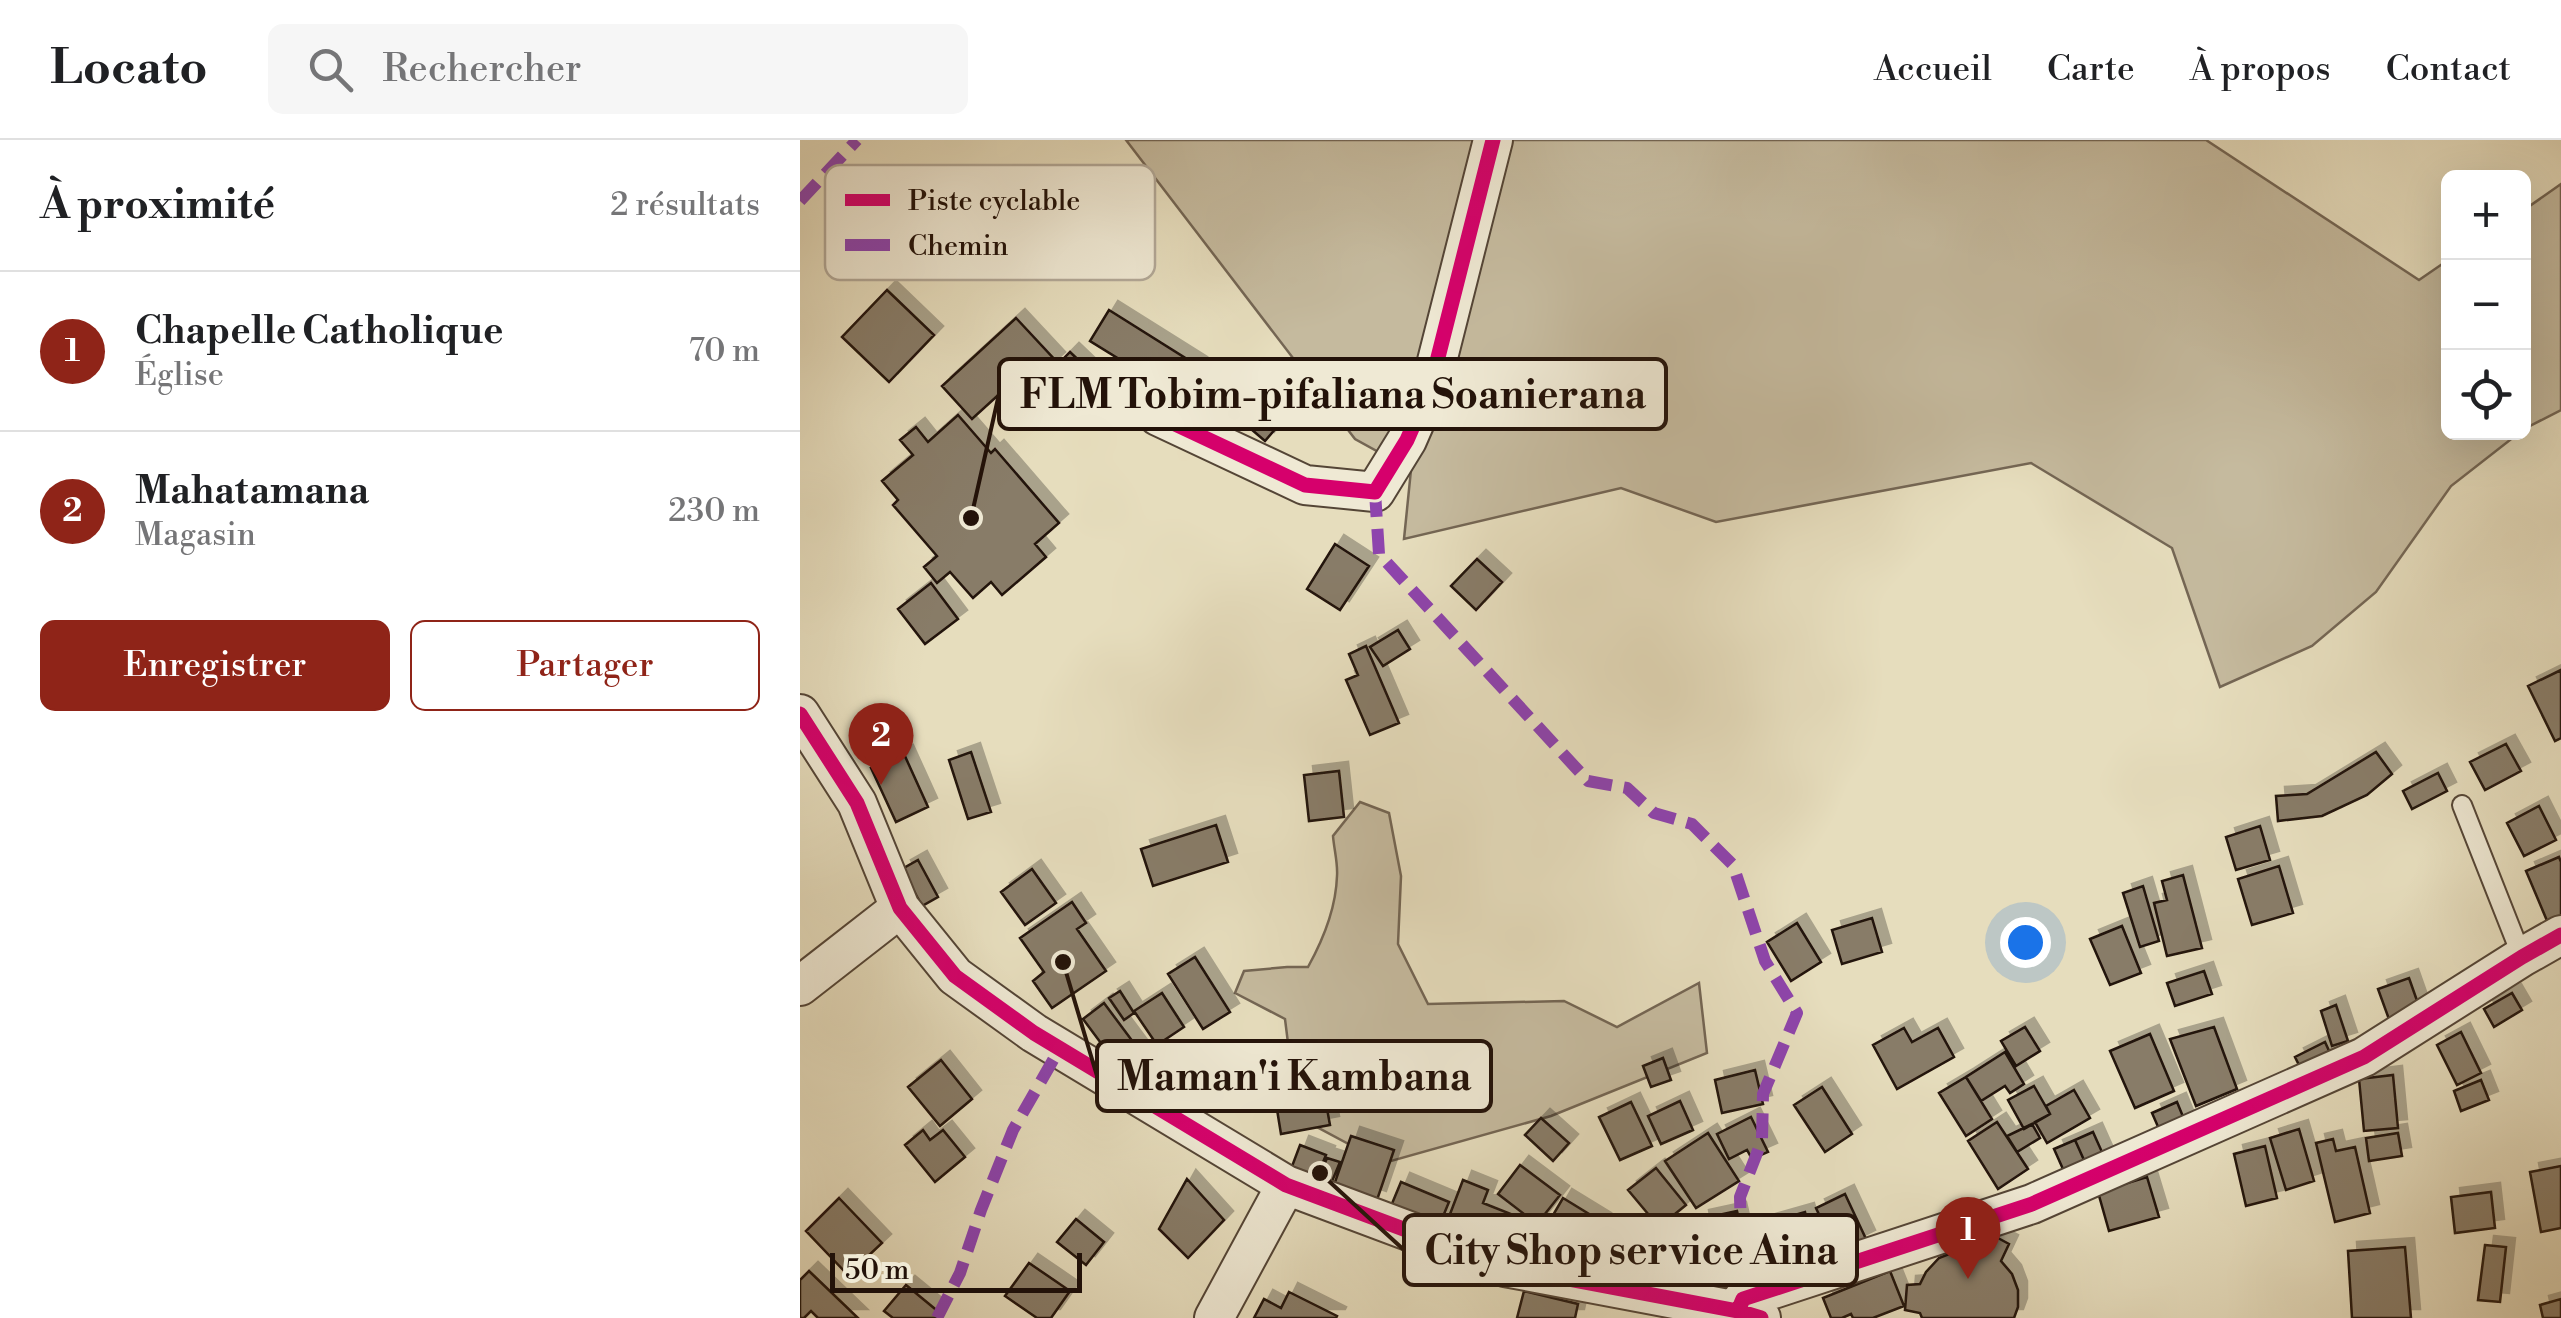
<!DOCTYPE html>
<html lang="fr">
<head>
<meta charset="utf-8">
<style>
	body { margin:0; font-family:"Libre Bodoni",serif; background:#f6f6f6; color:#202124 }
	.controls { position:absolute; right:30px; top:30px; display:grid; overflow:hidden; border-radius:15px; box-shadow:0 10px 40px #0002 }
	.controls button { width:90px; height:90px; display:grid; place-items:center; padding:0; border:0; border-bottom:2px solid #e0e0e0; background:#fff; color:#202124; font:50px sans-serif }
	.scale { position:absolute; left:30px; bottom:25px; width:252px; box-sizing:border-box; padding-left:10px; border:5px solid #231209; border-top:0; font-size:28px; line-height:35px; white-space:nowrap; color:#231209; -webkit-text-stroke:8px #efe9d4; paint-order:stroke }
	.you { position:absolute; left:1225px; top:802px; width:35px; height:35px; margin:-25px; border:8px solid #fff; border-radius:50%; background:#1a73e8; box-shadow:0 0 0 15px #1a73e833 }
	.badge { display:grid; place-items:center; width:65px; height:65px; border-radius:50%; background:#8f2418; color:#fff; font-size:32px; font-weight:700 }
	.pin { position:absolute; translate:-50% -82px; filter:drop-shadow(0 2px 5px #0008) }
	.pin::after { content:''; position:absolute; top:52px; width:35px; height:30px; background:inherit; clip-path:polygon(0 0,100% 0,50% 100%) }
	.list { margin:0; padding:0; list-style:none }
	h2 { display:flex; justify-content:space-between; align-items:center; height:130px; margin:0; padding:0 40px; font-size:42px }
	h2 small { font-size:32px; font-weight:400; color:#757577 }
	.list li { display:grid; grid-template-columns:65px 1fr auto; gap:30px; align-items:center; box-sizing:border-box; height:160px; padding:0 40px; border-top:2px solid #e0e0e0 }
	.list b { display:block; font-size:38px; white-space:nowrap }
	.list p { margin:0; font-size:32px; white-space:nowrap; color:#757577 }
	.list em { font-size:32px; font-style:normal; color:#757577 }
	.actions { display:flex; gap:20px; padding:30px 40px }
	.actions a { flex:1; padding:22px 0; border:2px solid #8f2418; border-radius:15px; text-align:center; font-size:35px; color:#8f2418 }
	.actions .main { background:#8f2418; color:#fff }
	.icon { flex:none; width:55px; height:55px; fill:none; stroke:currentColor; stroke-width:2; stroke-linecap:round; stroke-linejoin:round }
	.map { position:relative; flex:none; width:1761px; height:1178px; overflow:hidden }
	header { display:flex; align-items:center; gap:60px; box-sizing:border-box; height:140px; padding:0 50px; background:#fff; border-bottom:2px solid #e0e0e0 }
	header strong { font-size:48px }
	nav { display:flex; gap:55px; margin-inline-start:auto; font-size:35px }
	.search { width:700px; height:90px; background:#f6f6f6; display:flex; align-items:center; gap:25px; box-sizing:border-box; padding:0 35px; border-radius:15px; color:#757577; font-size:38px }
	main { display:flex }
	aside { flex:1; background:#fff }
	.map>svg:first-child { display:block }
	.green { fill:#c5ba9e; stroke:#746654; stroke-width:2.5 }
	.building { fill:#887c67; stroke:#231209; stroke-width:2.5; filter:url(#shadow) }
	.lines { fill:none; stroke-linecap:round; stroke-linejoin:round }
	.service-casing { stroke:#544536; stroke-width:22 }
	.minor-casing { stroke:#544536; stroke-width:42 }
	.service { stroke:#efe9d4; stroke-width:18 }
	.minor { stroke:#efe9d4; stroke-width:38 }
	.quiet { stroke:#8e44ad; stroke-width:12; stroke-dasharray:25 12; stroke-linecap:butt }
	.cycleway-casing { stroke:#efe9d4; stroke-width:21 }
	.cycleway { stroke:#d6006c; stroke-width:15 }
	.key { fill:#efe9d4; stroke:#b2a897; stroke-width:2.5 }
	.key-label { font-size:28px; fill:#231209 }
	.leader { fill:none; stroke:#231209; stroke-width:4 }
	.callout-dot { fill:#231209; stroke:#efe9d4; stroke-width:4 }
	.callout { fill:#efe9d4; stroke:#231209; stroke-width:4 }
	.callout-label { font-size:40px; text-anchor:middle; font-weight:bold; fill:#231209 }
</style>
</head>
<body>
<header>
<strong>Locato</strong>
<div class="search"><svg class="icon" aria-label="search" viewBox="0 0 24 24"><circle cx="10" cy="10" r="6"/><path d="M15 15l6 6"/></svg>Rechercher</div>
<nav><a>Accueil</a><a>Carte</a><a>À propos</a><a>Contact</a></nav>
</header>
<main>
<aside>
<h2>À proximité<small>2 résultats</small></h2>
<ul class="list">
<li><span class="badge">1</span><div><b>Chapelle Catholique</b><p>Église</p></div><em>70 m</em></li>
<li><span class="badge">2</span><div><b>Mahatamana</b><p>Magasin</p></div><em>230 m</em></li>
</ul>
<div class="actions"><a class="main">Enregistrer</a><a>Partager</a></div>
</aside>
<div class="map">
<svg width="1761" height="1178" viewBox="0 0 1761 1178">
	<defs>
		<filter id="shadow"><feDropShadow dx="9" dy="-9" stdDeviation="0" flood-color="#0004"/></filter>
	</defs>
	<rect width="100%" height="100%" fill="#e6ddbd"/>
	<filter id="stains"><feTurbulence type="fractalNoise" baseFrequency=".002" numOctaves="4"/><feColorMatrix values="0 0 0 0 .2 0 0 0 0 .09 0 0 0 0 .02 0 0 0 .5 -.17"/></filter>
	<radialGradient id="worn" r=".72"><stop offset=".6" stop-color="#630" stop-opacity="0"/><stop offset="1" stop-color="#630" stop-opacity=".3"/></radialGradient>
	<!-- green -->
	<path class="green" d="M326 0H1406L1619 140 1648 120 1649 292 1719 293 1651 346 1576 452 1512 506 1420 547 1372 408 1231 323 916 382 821 348 604 399 611 330 555 299Z
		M1761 44V270L1724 289V70Z
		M560 662 589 673 601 736 598 804 628 864 764 861 817 887 899 843 907 913 751 976 584 1023 517 987 489 911 485 879 435 853 444 831 487 827H508C523 800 536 768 537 736 538 723 534 709 533 696Z"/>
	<!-- building -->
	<path class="building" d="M87 150 134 195 89 242 42 197Z
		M309 170 398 226 379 256 290 201Z
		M216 178 256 221 216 257 207 247 172 279 142 246Z
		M270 212 289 230 249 271 231 252Z
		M447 250 483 280 465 301 430 271Z
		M158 275 191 313 195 309 259 383 235 404 246 417 202 455 191 442 173 458 150 432 137 443 124 427 137 416 93 365 98 360 82 341 113 315 100 300 116 287 128 302Z
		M535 404 569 426 540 470 507 449Z
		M677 419 702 442 676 470 651 446Z
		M131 443 158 479 125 504 98 469Z
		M598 490 610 509 583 526 570 507Z
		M566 506 599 583 570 595 546 540 558 535 549 514Z
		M1761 530V598L1755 601 1728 546Z
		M1706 604 1721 631 1685 650 1670 622Z
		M171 612 191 672 168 679 149 620Z
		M1576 612 1592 634 1567 655 1522 676 1478 681 1476 656 1507 654Z
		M104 614 128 667 96 682 71 628Z
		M539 631 544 677 509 681 504 635Z
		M1638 633 1647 651 1612 669 1603 651Z
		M1739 666 1756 700 1724 716 1707 683Z
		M416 685 428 722 353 746 341 709Z
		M1460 686 1470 720 1436 730 1426 697Z
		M1759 717 1761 722V777L1748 783 1726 731Z
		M118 720 138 757 122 766 102 729Z
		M1479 726 1493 773 1452 785 1438 739Z
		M232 729 256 763 225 785 201 752Z
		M1383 735 1402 808 1367 816 1354 763 1367 760 1362 741Z
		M1343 746 1359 801 1340 807 1323 753Z
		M272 762 286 783 277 789 306 831 252 868 233 841 244 832 220 798Z
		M1072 778 1082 812 1042 824 1032 790Z
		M997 783 1021 822 991 841 967 802Z
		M1322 786 1341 833 1310 845 1290 799Z
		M395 817 430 872 403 889 368 834Z
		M1404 831 1412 854 1375 866 1367 843Z
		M1609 838 1621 872 1590 882 1578 849Z
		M320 851 334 873 324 880 309 858Z
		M362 853 384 887 357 905 334 871Z
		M1712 853 1722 870 1694 887 1684 869Z
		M304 863 339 910 318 926 283 879Z
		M1536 865 1548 901 1532 906 1521 871Z
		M1225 887 1240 911 1216 926 1201 901Z
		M1414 887 1437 949 1396 966 1370 899Z
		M1104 888 1112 902 1138 888 1154 917 1097 949 1073 905Z
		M1661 892 1681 933 1657 945 1637 905Z
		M1350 894 1374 951 1335 968 1310 911Z
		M1525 902 1530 913 1500 927 1495 917Z
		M1205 912 1224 944 1210 953 1205 946 1181 961 1166 937Z
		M863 918 871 940 851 947 843 926Z
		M141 920 172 959 140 986 108 947Z
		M955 930 963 964 922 973 915 940Z
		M1593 935 1598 988 1564 991 1559 939Z
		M521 936 530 985 481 994 473 945Z
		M1166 937 1192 979 1166 996 1139 953Z
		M1681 940 1689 960 1661 971 1654 951Z
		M1234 946 1250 974 1224 989 1208 960Z
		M1022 947 1052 994 1025 1012 994 965Z
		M1274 950 1290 978 1247 1003 1235 982 1250 974 1246 966Z
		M880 961 893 990 861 1004 848 976Z
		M831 962 852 1006 820 1020 799 977Z
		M1377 962 1384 979 1359 989 1352 973Z
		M951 977 968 1012 952 1019 947 1010 929 1019 917 994Z
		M741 978 769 1003 753 1021 725 995Z
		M1197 982 1228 1029 1198 1049 1168 1001Z
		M1232 984 1240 998 1217 1012 1207 996Z
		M1499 989 1514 1041 1486 1050 1470 998Z
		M123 990 130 1000 143 990 165 1017 135 1042 105 1005Z
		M1293 992 1306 1021 1288 1029 1275 1000Z
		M908 993 939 1041 896 1068 865 1021Z
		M1598 993 1602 1016 1569 1021 1566 998Z
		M551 996 594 1010 577 1060 534 1045Z
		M1533 999 1536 1011 1555 1007 1570 1073 1535 1082 1516 1003Z
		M1275 1000 1288 1029 1267 1038 1254 1009Z
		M500 1005 526 1015 516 1039 491 1029Z
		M1465 1006 1477 1058 1446 1066 1434 1014Z
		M527 1018 540 1022 531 1044 518 1039Z
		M720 1025 760 1055 737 1084 698 1054Z
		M1761 1026V1088L1741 1092 1730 1032Z
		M856 1028 886 1065 859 1087 828 1050Z
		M1347 1037 1359 1077 1309 1091 1298 1052Z
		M387 1039 424 1080 388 1118 359 1089Z
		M663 1040 688 1050 683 1063 726 1080 716 1108 647 1082Z
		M601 1042 649 1062 639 1086 591 1066Z
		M1691 1052 1695 1088 1655 1093 1651 1057Z
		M1045 1054 1066 1099 1037 1113 1016 1068Z
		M39 1058 82 1103 48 1135 6 1091Z
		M763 1058 802 1082 781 1117 742 1094Z
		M937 1071 942 1093 904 1101 900 1079Z
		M1005 1072 1021 1132 982 1143 966 1083Z
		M276 1079 304 1102 286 1125 257 1102Z
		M1185 1091 1209 1104 1201 1121 1212 1134 1218 1150V1167L1214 1178H1122L1120 1173 1105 1170 1107 1145 1120 1144 1126 1132 1139 1118 1159 1110 1176 1109Z
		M1685 1105 1706 1107 1700 1162 1678 1160Z
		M1605 1107 1611 1178H1552L1548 1111Z
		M229 1123 270 1151 251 1178H237L205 1156Z
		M9 1131 58 1178H18L11 1171 4 1178H0V1140Z
		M1090 1131 1104 1166 1073 1178H1053L1051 1174 1042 1178H1031L1023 1158Z
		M106 1145 140 1173 136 1178H93L84 1171Z
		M724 1151 778 1164 775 1178H717Z
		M489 1152 537 1176 536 1178H454L464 1159 481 1168Z
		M1761 1159V1178H1743L1740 1165Z"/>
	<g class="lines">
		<!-- service casing -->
		<g class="service-casing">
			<path id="service" d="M1662 665 1722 817"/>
		</g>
		<!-- minor casing -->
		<g class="minor-casing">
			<path id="minor" d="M358 276 505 345 575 352 607 300 631 245 693 0
				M0 574 57 663 100 768 155 836 234 893 486 1045 705 1127 938 1171 961 1178
				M0 846 100 768
				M938 1171 943 1159 1232 1064 1564 917 1722 817 1761 795
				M414 1178 486 1045"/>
		</g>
		<!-- service -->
		<use href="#service" class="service"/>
		<!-- minor -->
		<use href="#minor" class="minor"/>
		<!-- quiet -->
		<path class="quiet" d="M0 61 57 0
			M575 352 579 414 788 641 827 648 854 673 892 684 933 725 965 821 997 873 963 954 962 1000 940 1057 943 1159
			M137 1178 160 1133 181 1070 213 990 260 908"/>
		<!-- cycleway casing -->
		<g class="cycleway-casing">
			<path id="cycleway" d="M358 276 505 345 575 352 607 300 631 245 693 0
				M0 574 57 663 100 768 155 836 234 893 486 1045 705 1127 938 1171 961 1178
				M938 1171 943 1159 1232 1064 1564 917 1722 817 1761 795"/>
		</g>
		<!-- cycleway -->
		<use href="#cycleway" class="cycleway"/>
	</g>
	<!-- legend -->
	<rect x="25" y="25" width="330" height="115" rx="15" class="key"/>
	<rect x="45" y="54" width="45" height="12" fill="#d6006c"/>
	<rect x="45" y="99" width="45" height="12" fill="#8e44ad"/>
	<g class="key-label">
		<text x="108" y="70">Piste cyclable</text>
		<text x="108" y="115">Chemin</text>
	</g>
	<!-- callouts -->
	<path class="leader" d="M171 378L199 254M263 822L297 936M520 1033L604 1110"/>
	<g class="callout-dot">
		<circle cx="171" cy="378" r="10"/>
		<circle cx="263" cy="822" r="10"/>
		<circle cx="520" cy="1033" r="10"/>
	</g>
	<g class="callout">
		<rect x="199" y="219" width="667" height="70" rx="10"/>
		<rect x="297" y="901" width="394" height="70" rx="10"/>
		<rect x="604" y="1075" width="453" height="70" rx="10"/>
	</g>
	<g class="callout-label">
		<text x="533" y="268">FLM Tobim-pifaliana Soanierana</text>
		<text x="494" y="950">Maman'i Kambana</text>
		<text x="831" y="1124">City Shop service Aina</text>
	</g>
	<rect width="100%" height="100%" filter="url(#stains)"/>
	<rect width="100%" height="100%" fill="url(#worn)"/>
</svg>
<div class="controls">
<button>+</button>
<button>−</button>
<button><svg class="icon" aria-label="locate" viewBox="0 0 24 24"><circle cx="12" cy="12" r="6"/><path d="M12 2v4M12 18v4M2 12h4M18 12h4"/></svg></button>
</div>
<div class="scale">50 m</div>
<div class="you"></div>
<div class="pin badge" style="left:1168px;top:1139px">1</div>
<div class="pin badge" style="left:81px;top:645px">2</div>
</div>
</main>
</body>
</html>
